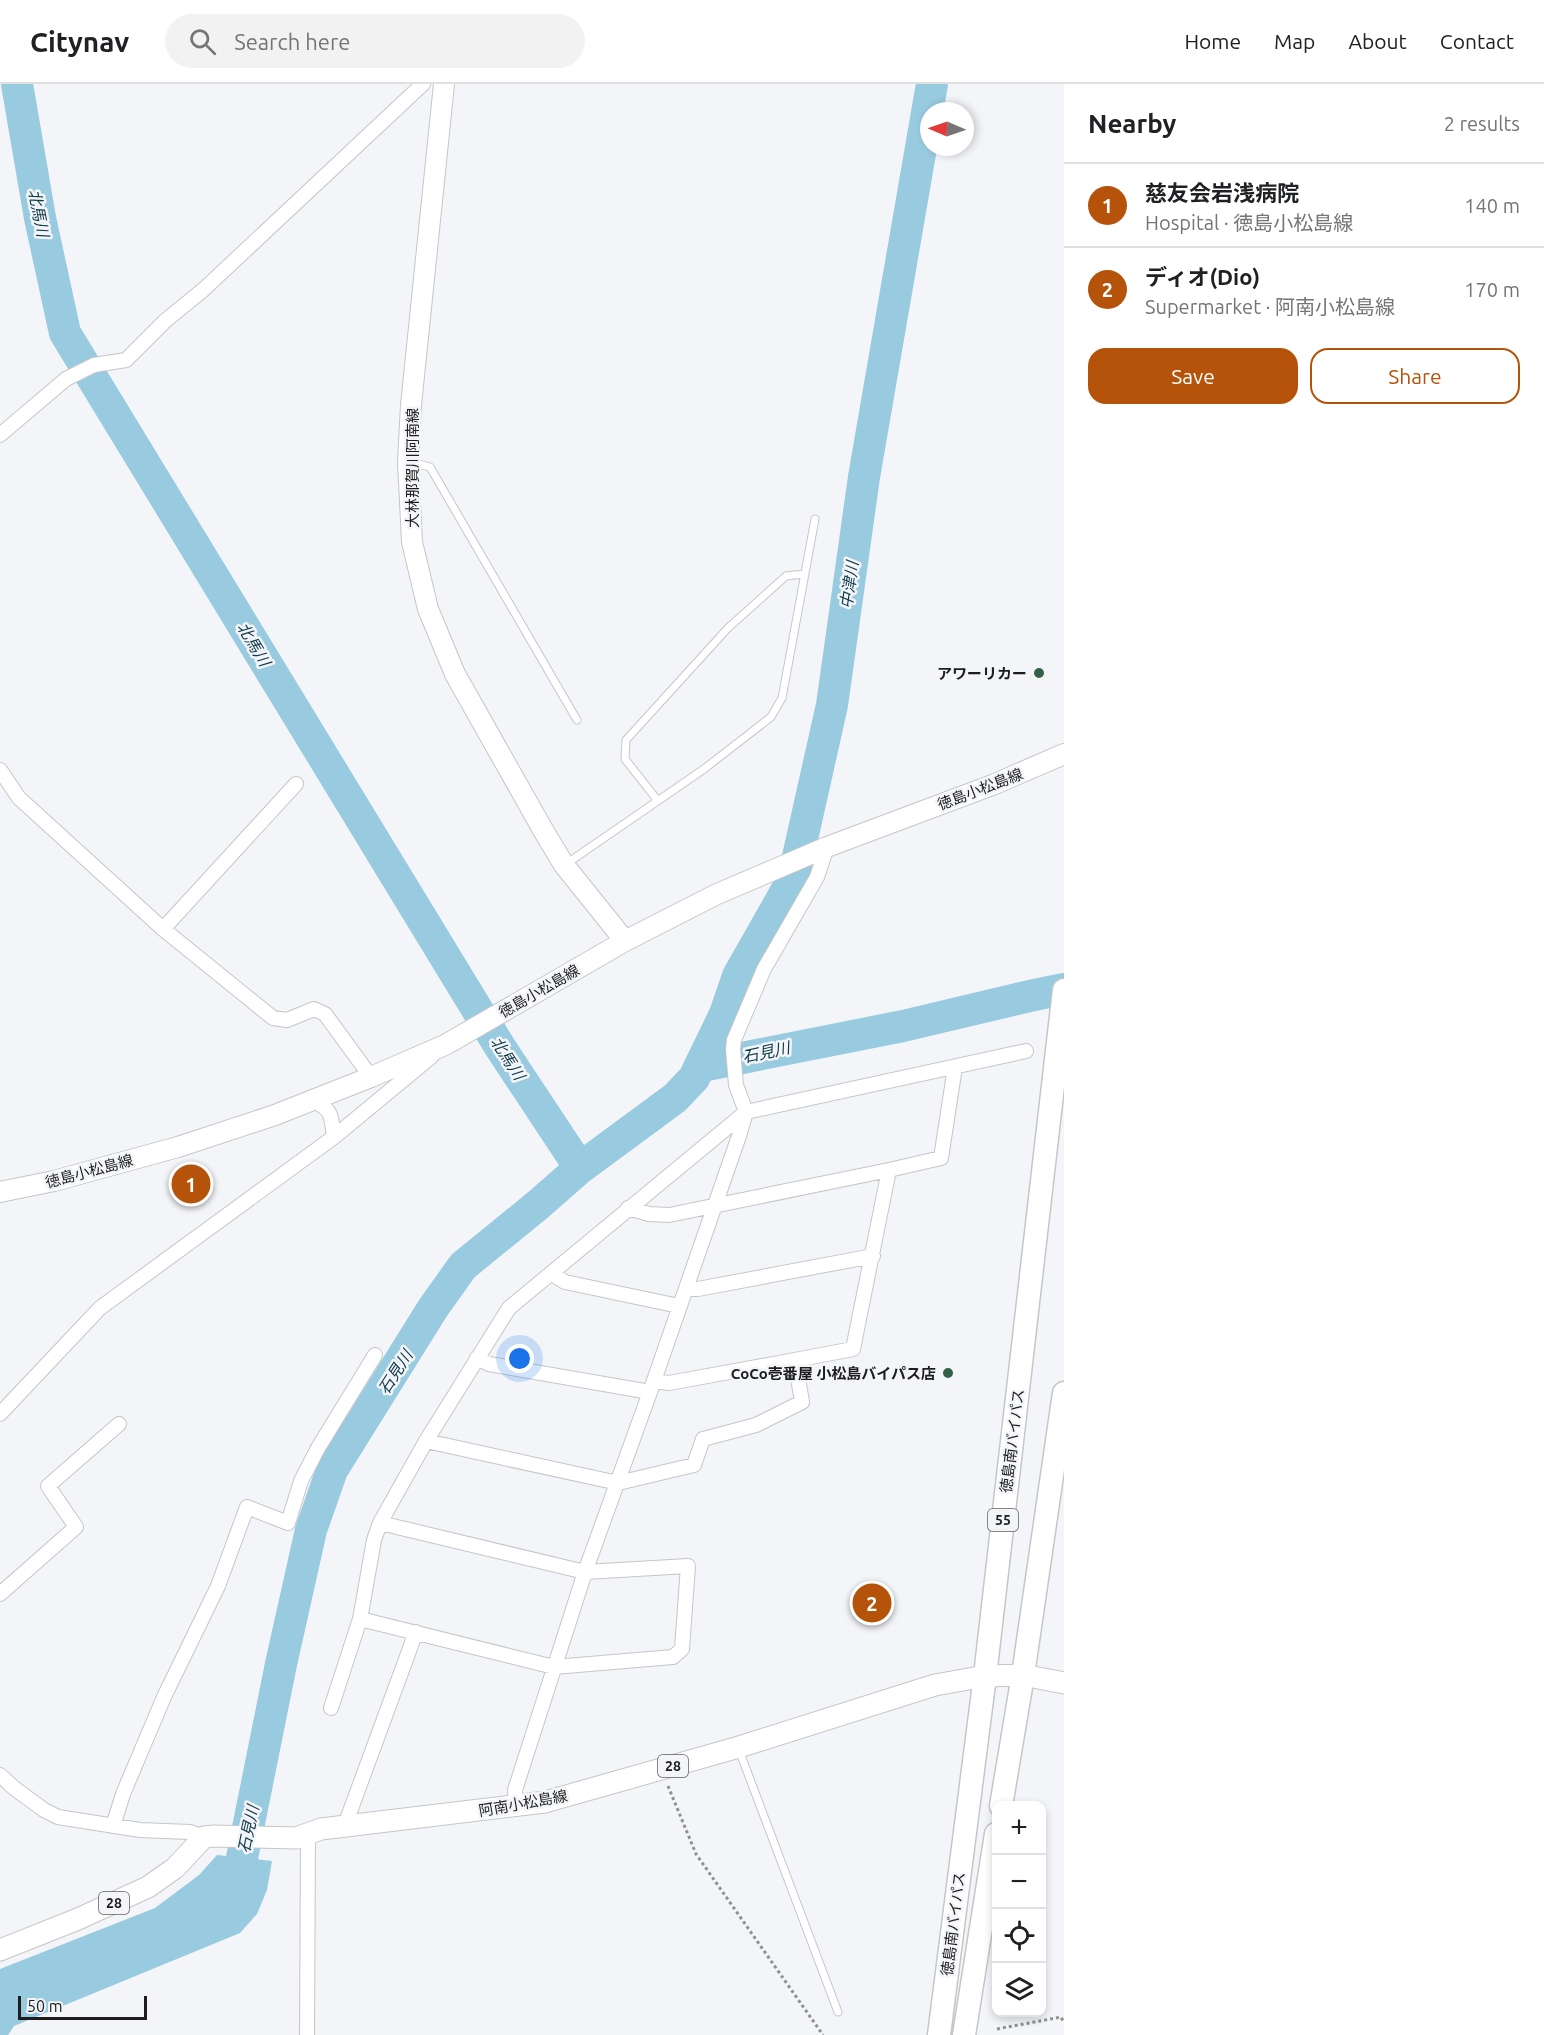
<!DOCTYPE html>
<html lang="en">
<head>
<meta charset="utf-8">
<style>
	body { margin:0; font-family:Ubuntu,"Noto Sans JP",sans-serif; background:#f2f2f2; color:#202124 }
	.controls { position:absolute; right:18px; bottom:18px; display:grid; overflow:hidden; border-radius:12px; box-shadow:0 3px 9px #0003 }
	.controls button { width:54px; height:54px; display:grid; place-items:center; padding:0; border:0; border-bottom:2px solid #e0e0e0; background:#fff; color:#202124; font:30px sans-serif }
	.compass { position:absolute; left:920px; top:18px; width:54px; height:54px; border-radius:50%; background:#fff; box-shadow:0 3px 9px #0003; rotate:272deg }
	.scale { position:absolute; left:18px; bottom:15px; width:129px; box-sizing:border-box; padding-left:6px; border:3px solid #1d1d1e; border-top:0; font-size:16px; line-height:21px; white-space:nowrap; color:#1d1d1e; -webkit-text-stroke:4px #f4f5f8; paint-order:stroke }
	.you { position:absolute; left:520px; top:1275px; width:21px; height:21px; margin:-15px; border:4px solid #fff; border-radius:50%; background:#1a73e8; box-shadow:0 0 0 9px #1a73e833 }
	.badge { display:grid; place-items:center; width:39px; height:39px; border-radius:50%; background:#b45309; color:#fff; font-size:20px; font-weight:700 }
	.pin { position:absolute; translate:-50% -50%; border:3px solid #fff; box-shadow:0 2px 6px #0006 }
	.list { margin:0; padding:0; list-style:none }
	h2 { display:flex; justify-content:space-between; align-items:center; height:78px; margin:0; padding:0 24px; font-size:26px }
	h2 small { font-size:20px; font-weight:400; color:#757577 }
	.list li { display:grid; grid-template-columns:39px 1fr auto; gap:18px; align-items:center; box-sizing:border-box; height:84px; padding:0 24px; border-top:2px solid #e0e0e0 }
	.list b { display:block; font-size:22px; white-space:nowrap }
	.list p { margin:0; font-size:20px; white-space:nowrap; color:#757577 }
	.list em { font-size:20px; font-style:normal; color:#757577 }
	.actions { display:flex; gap:12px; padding:18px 24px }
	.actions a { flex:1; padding:14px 0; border:2px solid #b45309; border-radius:18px; text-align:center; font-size:21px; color:#b45309 }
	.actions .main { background:#b45309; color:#fff }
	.icon { flex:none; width:33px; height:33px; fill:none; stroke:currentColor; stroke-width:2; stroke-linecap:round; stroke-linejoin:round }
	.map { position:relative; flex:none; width:1064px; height:1951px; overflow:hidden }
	header { display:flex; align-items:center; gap:36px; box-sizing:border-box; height:84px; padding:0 30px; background:#fff; border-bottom:2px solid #e0e0e0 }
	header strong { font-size:28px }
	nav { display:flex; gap:33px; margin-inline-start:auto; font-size:21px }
	.search { width:420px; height:54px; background:#f2f2f2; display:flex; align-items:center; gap:15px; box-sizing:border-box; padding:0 21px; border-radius:33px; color:#757577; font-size:22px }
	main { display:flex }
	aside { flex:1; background:#fff }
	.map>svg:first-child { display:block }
	.water { fill:#98cae0 }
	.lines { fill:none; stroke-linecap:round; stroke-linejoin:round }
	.river { stroke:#98cae0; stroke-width:32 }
	.service-casing { stroke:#c5c6c9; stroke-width:9 }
	.minor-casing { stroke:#c5c6c9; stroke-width:16 }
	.secondary-casing { stroke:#c5c6c9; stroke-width:22 }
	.primary-casing { stroke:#c5c6c9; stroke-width:23 }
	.trunk-casing { stroke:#c5c6c9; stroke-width:25 }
	.path { stroke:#909093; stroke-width:3; stroke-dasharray:3 3; stroke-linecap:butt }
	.service { stroke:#fff; stroke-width:7 }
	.minor { stroke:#fff; stroke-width:14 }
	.secondary { stroke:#fff; stroke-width:20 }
	.primary { stroke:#fff; stroke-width:21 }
	.trunk { stroke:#fff; stroke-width:22 }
	.poi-dot { fill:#2f6246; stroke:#f4f5f8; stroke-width:2 }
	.labels { text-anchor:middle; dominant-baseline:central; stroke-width:5; stroke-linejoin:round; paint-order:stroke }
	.shield { fill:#f4f5f8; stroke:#5e5e5f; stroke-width:1.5 }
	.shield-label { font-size:14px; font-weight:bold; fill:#1d1d1e }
	.street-label { font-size:15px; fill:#1d1d1e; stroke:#f4f5f8 }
	.poi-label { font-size:15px; font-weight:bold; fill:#1d1d1e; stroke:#f4f5f8; text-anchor:end }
	.water-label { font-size:16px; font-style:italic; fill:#0e3a4a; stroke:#f4f5f8 }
</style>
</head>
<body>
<header>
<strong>Citynav</strong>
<div class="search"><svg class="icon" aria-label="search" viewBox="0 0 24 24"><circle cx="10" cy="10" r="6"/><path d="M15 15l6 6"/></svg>Search here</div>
<nav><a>Home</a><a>Map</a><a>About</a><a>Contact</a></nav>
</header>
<main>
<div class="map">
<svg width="1064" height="1951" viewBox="0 0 1064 1951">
	<rect width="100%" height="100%" fill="#f4f5f8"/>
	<!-- water -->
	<path class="water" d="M217 1771 272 1777 267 1806 257 1830 240 1849 14 1942 8 1951H0V1885L155 1824 199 1791Z"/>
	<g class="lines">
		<!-- river -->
		<path class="river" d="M17 0 40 134 65 249 500 963 580 1084
			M702 982 903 942 1034 911 1064 905
			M217 1809 241 1779 281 1580 311 1446 332 1386 433 1224 463 1182 539 1120 580 1084 675 1014 694 994 725 930 738 892 793 795 832 621 864 393 932 0"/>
		<!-- service casing -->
		<g class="service-casing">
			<path id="service" d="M411 378 430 383 577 636
				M658 717 625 675 626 656 728 544 786 492 804 490
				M566 780 704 685 771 633 782 614 815 435
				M739 1666 838 1928"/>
		</g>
		<!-- minor casing -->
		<g class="minor-casing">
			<path id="minor" d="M0 351 66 295 94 281 126 276 165 237 203 206 423 0
				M0 686 19 714 163 845 273 934 287 936 314 925 325 930 371 993
				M163 845 296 700
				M313 1016C333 1027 331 1031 334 1053
				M889 1086 941 1074 955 983
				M628 1124 649 1130 669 1131 889 1086 853 1265 795 1276
				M552 1190 565 1198 679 1222
				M687 1205H698L873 1172
				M477 1274 489 1280 650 1308
				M0 1330 100 1224 334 1053 432 972
				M426 1357 618 1399 694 1381 703 1355 756 1341 802 1318 795 1276 669 1299 654 1297
				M380 1439 585 1488 688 1482 682 1565 673 1573 554 1583 360 1535 374 1456 380 1439 426 1357 509 1224 746 1028 1026 967
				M0 1510 76 1443 48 1402 119 1340
				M331 1624 360 1535
				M0 1691 14 1704 44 1726 58 1733 140 1746 190 1748 204 1753
				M516 1722 515 1706 585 1488 650 1308 739 1052 746 1028 736 1001 733 965 734 956 764 885 817 793 827 763
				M347 1741 348 1733 416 1548
				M113 1742 123 1710 164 1613 218 1502 247 1423 288 1439 301 1397 318 1364 375 1271
				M307 1951 308 1749"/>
		</g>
		<!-- secondary casing -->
		<g class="secondary-casing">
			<path id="secondary" d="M444 0 411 321 408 378 412 458 428 525 455 590 543 746 564 781 625 857
				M0 1108 54 1097 178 1063 275 1031 371 993 445 961 625 857 715 811 827 763 995 700 1064 670"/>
		</g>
		<!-- primary casing -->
		<g class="primary-casing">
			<path id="primary" d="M0 1866 78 1835 148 1803 175 1784 204 1753 214 1752 296 1754 321 1745 545 1718 739 1663 935 1601 985 1592 1023 1591 1064 1599"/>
		</g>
		<!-- trunk casing -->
		<g class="trunk-casing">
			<path id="trunk" d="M1001 1722 1023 1591 1064 1309
				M939 1951 985 1592 1064 906
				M964 1951 996 1750"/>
		</g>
		<!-- path -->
		<path class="path" d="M668 1702 696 1770 823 1951
			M997 1945 1061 1933 1064 1939"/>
		<!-- service -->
		<use href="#service" class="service"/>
		<!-- minor -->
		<use href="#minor" class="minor"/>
		<!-- secondary -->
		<use href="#secondary" class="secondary"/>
		<!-- primary -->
		<use href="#primary" class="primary"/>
		<!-- trunk -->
		<use href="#trunk" class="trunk"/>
	</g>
	<!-- markers -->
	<g class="poi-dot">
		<circle cx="1039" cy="589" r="6"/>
		<circle cx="948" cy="1289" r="6"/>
	</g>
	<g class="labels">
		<!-- shield labels -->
		<g class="shield">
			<rect x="988" y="1425" width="30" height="22" rx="4.5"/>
			<rect x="658" y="1671" width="30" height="22" rx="4.5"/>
			<rect x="99" y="1808" width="30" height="22" rx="4.5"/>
		</g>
		<g class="shield-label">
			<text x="1003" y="1436">55</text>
			<text x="673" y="1682">28</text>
			<text x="114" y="1819">28</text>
		</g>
		<!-- street labels -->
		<g class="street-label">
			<text transform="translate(412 384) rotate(-90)">大林那賀川阿南線</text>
			<text transform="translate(980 705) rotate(-21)">徳島小松島線</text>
			<text transform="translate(539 907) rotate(-30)">徳島小松島線</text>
			<text transform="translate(89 1087) rotate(-15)">徳島小松島線</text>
			<text transform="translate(1012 1357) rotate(-83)">徳島南バイパス</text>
			<text transform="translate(523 1719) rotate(-10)">阿南小松島線</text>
			<text transform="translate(953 1840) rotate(-83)">徳島南バイパス</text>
		</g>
		<!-- poi labels -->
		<g class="poi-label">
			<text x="1027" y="589">アワーリカー</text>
			<text x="936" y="1289">CoCo壱番屋 小松島バイパス店</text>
		</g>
		<!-- water labels -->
		<g class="water-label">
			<text transform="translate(39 129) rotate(79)">北馬川</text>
			<text transform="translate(849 501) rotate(-82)">中津川</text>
			<text transform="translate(254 560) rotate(59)">北馬川</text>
			<text transform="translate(766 968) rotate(-12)">石見川</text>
			<text transform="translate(508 974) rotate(57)">北馬川</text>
			<text transform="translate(395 1288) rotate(-57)">石見川</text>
			<text transform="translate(248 1745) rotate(-78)">石見川</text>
		</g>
	</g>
</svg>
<div class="controls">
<button>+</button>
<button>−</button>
<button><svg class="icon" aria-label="locate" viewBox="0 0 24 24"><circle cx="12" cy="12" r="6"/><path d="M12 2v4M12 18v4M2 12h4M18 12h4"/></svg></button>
<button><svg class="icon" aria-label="layers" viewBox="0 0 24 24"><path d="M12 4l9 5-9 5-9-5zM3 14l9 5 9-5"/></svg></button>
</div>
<svg class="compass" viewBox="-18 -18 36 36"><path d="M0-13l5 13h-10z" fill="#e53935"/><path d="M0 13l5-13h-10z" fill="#757577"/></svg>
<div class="scale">50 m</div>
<div class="you"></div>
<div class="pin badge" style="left:191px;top:1100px">1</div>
<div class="pin badge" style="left:872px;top:1519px">2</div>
</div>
<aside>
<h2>Nearby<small>2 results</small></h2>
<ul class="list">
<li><span class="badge">1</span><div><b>慈友会岩浅病院</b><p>Hospital · 徳島小松島線</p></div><em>140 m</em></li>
<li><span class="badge">2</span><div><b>ディオ(Dio)</b><p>Supermarket · 阿南小松島線</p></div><em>170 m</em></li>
</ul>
<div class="actions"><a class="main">Save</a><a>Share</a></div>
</aside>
</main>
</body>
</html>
